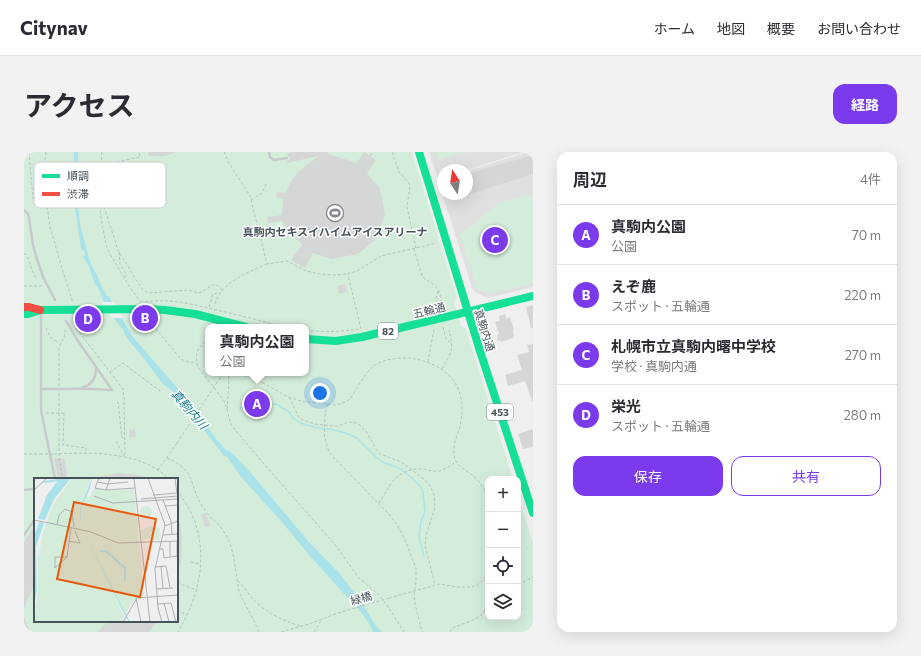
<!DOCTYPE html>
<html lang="ja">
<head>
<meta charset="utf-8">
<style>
	body { margin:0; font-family:Commissioner,"Noto Sans JP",sans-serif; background:#f2f2f3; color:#2b2b33 }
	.controls { position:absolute; right:12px; bottom:12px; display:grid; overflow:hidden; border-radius:8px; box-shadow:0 4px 16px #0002 }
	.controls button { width:36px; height:36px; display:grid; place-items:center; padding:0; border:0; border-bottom:1px solid #e1e1e2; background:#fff; color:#2b2b33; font:20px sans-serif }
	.compass { position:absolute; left:413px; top:12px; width:36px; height:36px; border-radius:50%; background:#fff; box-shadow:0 4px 16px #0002; rotate:348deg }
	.you { position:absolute; left:296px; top:241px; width:14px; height:14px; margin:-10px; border:3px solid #fff; border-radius:50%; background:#1a73e8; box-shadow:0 0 0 6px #1a73e833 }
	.badge { display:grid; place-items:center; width:26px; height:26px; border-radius:50%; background:#7c3aed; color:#fff; font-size:13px; font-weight:700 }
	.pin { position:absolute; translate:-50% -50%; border:2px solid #fff; box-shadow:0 1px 4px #0006 }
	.popup { position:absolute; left:181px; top:172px; width:104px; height:52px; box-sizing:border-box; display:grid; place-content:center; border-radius:8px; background:#fff; filter:drop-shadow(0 1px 3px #0005); font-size:13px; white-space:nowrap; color:#7c7c81 }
	.popup b { font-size:15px; color:#2b2b33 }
	.popup::after { content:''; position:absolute; left:50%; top:100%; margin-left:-8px; border:8px solid transparent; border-top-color:#fff }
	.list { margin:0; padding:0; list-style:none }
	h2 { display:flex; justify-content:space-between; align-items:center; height:52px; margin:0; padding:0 16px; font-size:17px }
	h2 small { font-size:13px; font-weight:400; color:#7c7c81 }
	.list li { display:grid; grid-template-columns:26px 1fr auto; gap:12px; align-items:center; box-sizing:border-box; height:60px; padding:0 16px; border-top:1px solid #e1e1e2 }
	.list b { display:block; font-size:15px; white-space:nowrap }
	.list p { margin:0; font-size:13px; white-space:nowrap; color:#7c7c81 }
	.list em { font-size:13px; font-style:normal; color:#7c7c81 }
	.actions { display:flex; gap:8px; padding:12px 16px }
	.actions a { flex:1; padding:9px 0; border:1px solid #7c3aed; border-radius:12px; text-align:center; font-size:14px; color:#7c3aed }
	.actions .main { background:#7c3aed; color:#fff }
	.icon { flex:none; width:22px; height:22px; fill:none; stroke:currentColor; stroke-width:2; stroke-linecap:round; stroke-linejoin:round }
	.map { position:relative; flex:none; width:509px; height:480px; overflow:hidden; border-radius:12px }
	header { display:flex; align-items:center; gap:24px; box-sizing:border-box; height:56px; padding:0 20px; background:#fff; border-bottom:1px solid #e1e1e2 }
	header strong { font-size:19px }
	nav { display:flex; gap:22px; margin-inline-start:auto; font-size:14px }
	.intro { display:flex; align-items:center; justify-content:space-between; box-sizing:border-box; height:96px; padding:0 24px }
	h1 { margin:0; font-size:28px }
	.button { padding:10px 18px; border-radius:12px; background:#7c3aed; color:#fff; font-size:14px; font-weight:700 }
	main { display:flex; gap:24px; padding:0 24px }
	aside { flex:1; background:#fff; border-radius:12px; box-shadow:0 4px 16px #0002 }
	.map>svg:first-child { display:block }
	.education { fill:#e1e0e0 }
	.green { fill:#d4eddb; fill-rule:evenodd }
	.water { fill:#aae2e9 }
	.pier { fill:#efefef }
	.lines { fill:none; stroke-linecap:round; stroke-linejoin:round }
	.stream { stroke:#aae2e9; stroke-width:1.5 }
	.building { fill:#d5d7d7 }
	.path { stroke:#b6c2bd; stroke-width:1; stroke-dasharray:3 2; stroke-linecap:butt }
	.lane { stroke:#c6cacb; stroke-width:2.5 }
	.fast { stroke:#16e098; stroke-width:8 }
	.jam { stroke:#f24e42; stroke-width:8 }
	.path-bridge { stroke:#b6c2bd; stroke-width:1; stroke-dasharray:3 2; stroke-linecap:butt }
	.lane-bridge { stroke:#c6cacb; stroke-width:2.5 }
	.labels { text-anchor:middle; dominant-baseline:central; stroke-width:3; stroke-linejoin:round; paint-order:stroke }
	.shield { fill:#fff; stroke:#7e878c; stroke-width:1 }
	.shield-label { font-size:10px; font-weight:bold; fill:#47535a }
	.poi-label { font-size:11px; font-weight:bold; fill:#47535a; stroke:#fff }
	.street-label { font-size:11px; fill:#47535a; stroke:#fff }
	.water-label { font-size:12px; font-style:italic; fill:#137e8c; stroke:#fff }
	.inset-river { fill:none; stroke:#aae2e9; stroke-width:2 }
	.inset-road { fill:none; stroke:#acb1b3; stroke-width:1 }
	.view { fill:#e8590c; fill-opacity:0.15; stroke:#e8590c; stroke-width:2 }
	.inset-edge { fill:none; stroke:#47535a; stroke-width:2 }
	.key { fill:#fff; stroke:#c8cbce; stroke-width:1 }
	.key-label { font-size:11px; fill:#47535a }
</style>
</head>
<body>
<header>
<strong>Citynav</strong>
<nav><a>ホーム</a><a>地図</a><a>概要</a><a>お問い合わせ</a></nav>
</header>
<div class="intro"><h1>アクセス</h1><a class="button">経路</a></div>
<main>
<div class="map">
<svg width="509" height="480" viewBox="0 0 509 480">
	<rect width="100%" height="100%" fill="#efefef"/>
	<!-- education -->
	<path class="education" d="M405 0H499L443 18H419V26L414 27Z
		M504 0H509V135L463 146 449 139 414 28 419 27V42H443V19Z"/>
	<!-- green -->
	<path class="green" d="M0 0H388L433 146 430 150 437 174 442 177 489 327H464V465H494V343L509 391V477L500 480H0ZM184 175H282V221H184ZM11 327H153V469H11Z
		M412 0H440L414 8Z
		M506 42 509 50V131L463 142 453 136 436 83 475 51Z"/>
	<!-- water -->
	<path class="water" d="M50 0H54V9L52 13V24L51 26 53 33 52 36 56 72 66 110 74 125 76 131 83 144 86 145 87 148 109 185 169 254 193 288 202 298 207 300 226 320 285 390 317 423 336 448 352 474 358 480H349L346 473 337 460 322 444 285 403 257 369 218 326 203 305 200 304 151 241 139 232 117 203 106 190 101 183 100 179 91 168 79 148 75 137 71 132 65 115 59 105 61 103 60 99 57 96 50 50 48 47 49 42 47 38 50 10Z"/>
	<!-- pier -->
	<path class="pier" d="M78 150H90L100 166H88Z"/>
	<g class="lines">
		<!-- stream -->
		<path class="stream" d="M216 256 252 252 264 259 269 266 276 271 294 276 310 278 322 281 333 286 349 302 358 310 375 316 387 325 395 333 399 340 401 360 397 370 395 385 400 404"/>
	</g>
	<!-- building -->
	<path class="building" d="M124 0H151V1L141 4H125Z
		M268 0H303L304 2 327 9 332 12 340 0 352 8 343 22 356 36 361 62 352 87 334 102 308 107 289 101 281 116 267 108 278 93 267 80 266 74 260 75 259 69 244 71 243 65 258 63 259 47 252 45 253 40 261 41 268 28 273 21 294 4 263 11V9L265 8 266 6 263 3 264 1Z
		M509 3V22L443 43V22Z
		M321 132 323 140 315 142 313 134Z
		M509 153V176H507L502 155Z
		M481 162 482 167 486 165 490 177 489 178 490 184 489 185V186L477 190 476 188 474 189 473 183 475 182 471 170 476 169 475 164Z
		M509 192V249H508L501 229 484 234 481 223 498 218 493 203 505 200 503 193Z
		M111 277 112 285 105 286V278Z
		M509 277V295L499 297 494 282Z
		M30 306H40L44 327H34Z
		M94 321 120 324 119 327H72V325Z
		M182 361 186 374 181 375 177 362Z
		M153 371H156L158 385V400L156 414H153Z
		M11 373V431L0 456V390Z
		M0 465 6 480H0Z
		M84 469H134L125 480H74Z"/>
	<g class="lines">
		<!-- path -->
		<path class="path" d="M5 0 9 47
			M22 0 20 17V33L26 75 37 113 49 151
			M78 0 76 37 78 49 94 98 114 131 119 138 125 141 165 138 174 141 178 140 188 133H192L194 134 199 138
			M200 0 205 11 226 44 243 112 263 109 282 119 296 122 310 123 323 122 333 119 357 104 413 91
			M368 0 375 20 385 31 386 34 383 55 392 96
			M346 4 349 0
			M78 11H87L116 5 115 0
			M227 48 238 41 243 30
			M78 49 76 57 77 66 82 93 86 102 107 137 117 150
			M390 97 398 124C402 129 408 130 412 135 416 139 417 146 418 152
			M95 100 96 112 102 122 101 125
			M0 102H2L11 125 14 124
			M0 134H18
			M414 139 412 146 414 157
			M121 150C144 146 169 152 192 158 215 163 238 169 261 175
			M191 152C197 130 223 121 243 112
			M185 155 189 142 196 141
			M122 165 156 206C162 210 165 211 172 210
			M419 175 422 187 428 192
			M22 176 26 185 35 191
			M52 176 99 237 100 246 101 305
			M282 178C300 181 319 179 337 177L324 123
			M184 179 182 187 184 196
			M57 180 61 174 60 165
			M182 190C172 195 171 205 174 215L201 250 207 273 234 305 313 395 334 425 355 443 367 459 380 480
			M404 210 410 177
			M418 217C428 198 430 200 425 178
			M86 220 99 211 136 239 137 238
			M210 221 232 227 264 245 277 249 312 253 321 250 326 247C332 238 342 219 351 213 356 210 362 208 368 207 374 206 380 206 386 206 424 212 445 235 436 274 433 286 426 297 432 309 435 315 443 319 448 323 456 329 461 338 464 348
			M192 232 200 221
			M35 234V196C37 189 42 185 41 178
			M35 241V306L39 327
			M265 245 269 253 274 264 279 268 291 272 309 274H314L325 270 333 271 336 273 342 279 352 297 356 302 375 309 380 312 401 328 406 334 410 343 411 355 402 384 401 393 411 433
			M93 250H94L98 286H100
			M303 252C300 270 297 288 308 304L365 362 374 374 382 390 392 416V429L390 443 391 452 398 480
			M203 257 205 228 204 221
			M22 261H42
			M40 261 39 293 62 296V301
			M92 289 100 304
			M0 302H16
			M30 302C66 300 118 299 145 327
			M143 306C173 319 164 331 178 354 181 358 184 363 187 366 191 369 195 372 198 377 211 394 211 418 215 439 220 453 230 466 235 480
			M134 318 153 291
			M153 338C160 348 167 359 171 370 184 409 174 446 154 480
			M355 351C361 342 365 332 373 325 380 319 390 316 400 317 405 318 410 320 415 319 421 318 427 313 432 310
			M167 410 176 412
			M214 429C221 435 225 444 232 450 244 462 261 469 276 474
			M153 431 173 438
			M494 431 500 430 509 425
			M365 446 416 432 432 435H448L453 433 458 429 462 424 464 419
			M153 458 163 463
			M257 480 285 472 314 461
			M290 480 298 467
			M426 480 428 476 447 469 459 462 464 450"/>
		<!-- lane -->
		<path class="lane" d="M245 0 246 5 250 8 263 6
			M0 58 4 62 5 66 9 93 12 104 19 125 31 148
			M17 159V258L31 327
			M42 169 54 189 88 238
			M58 236C67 233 72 226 72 216
			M17 237H31
			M41 237C57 236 72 237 88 238
			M0 338 11 337
			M0 383 11 367"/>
		<!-- fast -->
		<path class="fast" d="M395 0 456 199 509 361
			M0 162H4L17 158 125 157 141 158 171 162 222 175
			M282 187 312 189 338 185 509 144"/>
		<!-- jam -->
		<path class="jam" d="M0 155H5L16 158"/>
		<!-- path-bridge -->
		<path class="path-bridge" d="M153 291 192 232
			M16 302H30
			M314 461 365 446"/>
		<!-- lane-bridge -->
		<path class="lane-bridge" d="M31 237H41"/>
	</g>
	<!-- icons -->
	<defs>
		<g id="stadium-ring" transform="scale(0.9)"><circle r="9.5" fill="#fff" stroke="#828a8e" stroke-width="1.5"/><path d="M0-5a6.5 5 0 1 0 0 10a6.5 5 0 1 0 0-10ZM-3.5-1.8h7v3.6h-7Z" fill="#828a8e"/></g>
	</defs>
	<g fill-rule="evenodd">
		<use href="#stadium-ring" x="311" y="61"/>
	</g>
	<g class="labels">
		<!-- shield labels -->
		<g class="shield">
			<rect x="354" y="171" width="20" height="16" rx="3"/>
			<rect x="463" y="252" width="26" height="16" rx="3"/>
		</g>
		<g class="shield-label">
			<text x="364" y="179">82</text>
			<text x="476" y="260">453</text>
		</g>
		<!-- poi labels -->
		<g class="poi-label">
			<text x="311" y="79">真駒内セキスイハイムアイスアリーナ</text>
		</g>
		<!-- street labels -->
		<g class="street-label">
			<text transform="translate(405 158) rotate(-14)">五輪通</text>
			<text transform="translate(461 178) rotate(72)">真駒内通</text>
			<text transform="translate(337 446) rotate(-16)">緑橋</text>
		</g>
		<!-- water labels -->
		<g class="water-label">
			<text transform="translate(166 257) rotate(49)">真駒内川</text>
		</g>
	</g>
	<!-- overview -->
	<g transform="translate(10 326)">
		<rect width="144" height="144" fill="#efefef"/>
		<path d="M38 0H57L51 17 56 19 60 10 72 13 100 11 110 117 99 122 91 138 81 120 90 139 88 144H0L4 112V79L10 51 19 27ZM106 34a6 6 0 1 1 12 0a6 6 0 1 1-12 0ZM115 48 126 50 125 62 108 61 107 52Z" fill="#d4eddb"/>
		<path d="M26 0H37L20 21 11 42 4 41 13 17ZM58 0 56 11 47 30V48L96 144 93 141 47 48 46 31ZM5 44 10 45 2 69 3 113 0 127V59Z" fill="#aae2e9"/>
		<path class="inset-river" d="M10 4 25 2M66 73H72L91 90V103"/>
		<path class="inset-road" d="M65 0 61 10 72 12 101 10M100 0 116 144M114 0 131 47 121 91 124 130 128 144M141 0 143 16M64 4 74 6 94 4M0 12 13 0M72 12 76 0M119 17 143 15M60 18 79 25 144 21M120 20 144 18M107 21 120 20M129 22 137 43 138 56M131 28 144 27M0 42 20 46M20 46 57 54 84 65 144 63M23 46 25 37 31 31 38 34 40 49M131 48 144 43M41 53 46 65M129 57 144 56M34 63 46 65M136 64V79M125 71H129L130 80 143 78V64M33 79H21V90L33 79 37 50M127 88 129 110M121 89 132 88 136 110M122 111 139 110M102 120 107 144M130 125 135 144M123 126 137 125 142 144H139M89 144 103 120 144 117"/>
		<path class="view" d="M40 24 122 41 106 119 23 101Z"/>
		<rect width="144" height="144" class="inset-edge"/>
	</g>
	<!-- legend -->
	<rect x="10" y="10" width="132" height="46" rx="6" class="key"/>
	<rect x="18" y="22" width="18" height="4" fill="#16e098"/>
	<rect x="18" y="40" width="18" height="4" fill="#f24e42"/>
	<g class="key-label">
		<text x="43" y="28">順調</text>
		<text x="43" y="46">渋滞</text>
	</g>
</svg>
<div class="controls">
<button>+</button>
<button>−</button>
<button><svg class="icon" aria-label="locate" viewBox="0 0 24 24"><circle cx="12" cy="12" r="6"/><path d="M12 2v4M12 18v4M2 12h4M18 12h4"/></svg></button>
<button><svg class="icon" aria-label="layers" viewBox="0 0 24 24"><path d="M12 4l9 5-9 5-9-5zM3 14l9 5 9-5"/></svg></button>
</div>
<svg class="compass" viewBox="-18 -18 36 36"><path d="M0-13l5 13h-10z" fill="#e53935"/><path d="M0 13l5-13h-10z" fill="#7c7c81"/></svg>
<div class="you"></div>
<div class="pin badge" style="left:233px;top:252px">A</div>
<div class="popup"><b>真駒内公園</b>公園</div>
<div class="pin badge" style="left:121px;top:166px">B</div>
<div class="pin badge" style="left:471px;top:88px">C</div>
<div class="pin badge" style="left:64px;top:167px">D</div>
</div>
<aside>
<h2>周辺<small>4件</small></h2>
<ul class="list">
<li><span class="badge">A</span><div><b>真駒内公園</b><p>公園</p></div><em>70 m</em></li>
<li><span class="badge">B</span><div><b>えぞ鹿</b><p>スポット · 五輪通</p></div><em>220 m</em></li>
<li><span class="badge">C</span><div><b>札幌市立真駒内曙中学校</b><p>学校 · 真駒内通</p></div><em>270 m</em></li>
<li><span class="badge">D</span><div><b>栄光</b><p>スポット · 五輪通</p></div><em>280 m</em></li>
</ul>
<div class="actions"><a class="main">保存</a><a>共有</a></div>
</aside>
</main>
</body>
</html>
